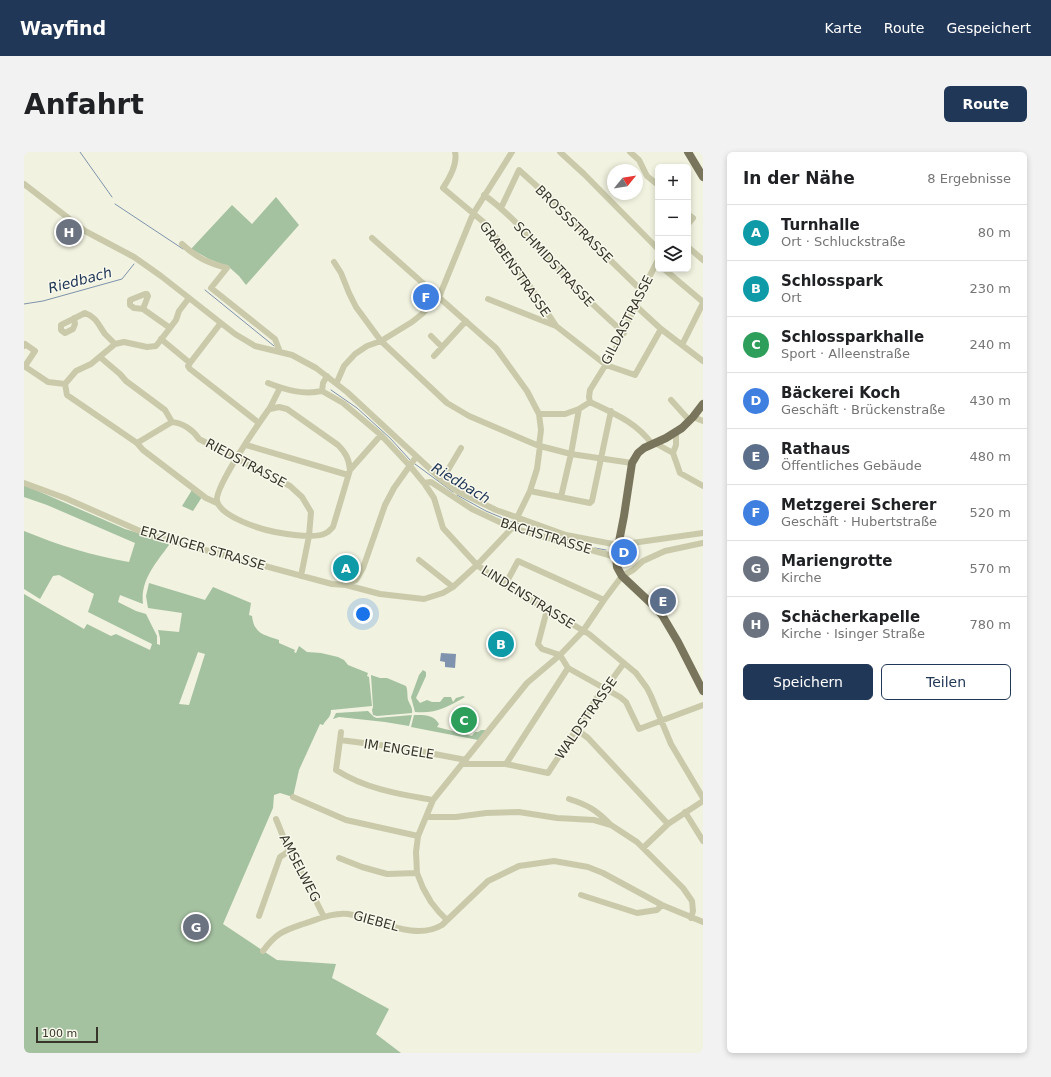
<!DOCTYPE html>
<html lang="de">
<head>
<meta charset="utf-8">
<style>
	body { margin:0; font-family:"DejaVu Sans",sans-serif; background:#f2f2f2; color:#202124 }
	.controls { position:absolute; right:12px; top:12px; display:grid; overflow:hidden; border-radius:6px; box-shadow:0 2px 6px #0003 }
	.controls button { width:36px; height:36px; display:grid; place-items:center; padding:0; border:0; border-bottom:1px solid #e0e0e0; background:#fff; color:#202124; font:20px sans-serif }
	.compass { position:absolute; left:583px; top:12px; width:36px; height:36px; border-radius:50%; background:#fff; box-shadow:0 2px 6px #0003; rotate:60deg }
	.scale { position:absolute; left:12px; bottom:10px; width:62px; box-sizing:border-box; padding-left:4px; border:2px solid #38362a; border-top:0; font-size:11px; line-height:14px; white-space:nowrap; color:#38362a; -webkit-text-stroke:3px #f8f9ec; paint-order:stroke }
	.you { position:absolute; left:339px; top:462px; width:14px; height:14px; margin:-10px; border:3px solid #fff; border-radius:50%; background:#1a73e8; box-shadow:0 0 0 6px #1a73e833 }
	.badge { display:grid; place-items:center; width:26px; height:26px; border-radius:50%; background:#213758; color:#fff; font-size:13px; font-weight:700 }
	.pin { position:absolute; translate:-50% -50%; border:2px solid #fff; box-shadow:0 1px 4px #0006 }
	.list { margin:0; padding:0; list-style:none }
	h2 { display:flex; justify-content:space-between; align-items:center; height:52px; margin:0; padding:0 16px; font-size:17px }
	h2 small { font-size:13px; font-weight:400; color:#757577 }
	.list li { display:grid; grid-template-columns:26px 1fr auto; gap:12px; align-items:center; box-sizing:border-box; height:56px; padding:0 16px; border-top:1px solid #e0e0e0 }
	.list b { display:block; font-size:15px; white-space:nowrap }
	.list p { margin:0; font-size:13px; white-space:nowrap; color:#757577 }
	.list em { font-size:13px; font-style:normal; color:#757577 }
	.actions { display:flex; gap:8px; padding:12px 16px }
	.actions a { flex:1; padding:9px 0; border:1px solid #213758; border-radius:6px; text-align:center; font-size:14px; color:#213758 }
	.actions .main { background:#213758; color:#fff }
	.icon { flex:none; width:22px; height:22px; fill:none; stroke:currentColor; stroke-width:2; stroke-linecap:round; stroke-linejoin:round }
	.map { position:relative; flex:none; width:679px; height:901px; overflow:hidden; border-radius:6px }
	header { display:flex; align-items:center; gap:24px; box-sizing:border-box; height:56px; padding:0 20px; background:#213758; color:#fff }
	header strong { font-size:19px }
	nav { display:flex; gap:22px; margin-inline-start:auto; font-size:14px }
	.intro { display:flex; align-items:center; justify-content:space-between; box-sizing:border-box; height:96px; padding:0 24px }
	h1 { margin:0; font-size:28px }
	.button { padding:10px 18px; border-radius:6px; background:#213758; color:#fff; font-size:14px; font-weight:700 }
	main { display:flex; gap:24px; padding:0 24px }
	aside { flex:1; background:#fff; border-radius:6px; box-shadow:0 2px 6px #0003 }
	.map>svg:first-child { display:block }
	.green { fill:#a4c1a0; fill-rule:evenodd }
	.water { fill:#7f93ae }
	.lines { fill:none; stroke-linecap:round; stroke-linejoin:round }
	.stream { stroke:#7f93ae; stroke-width:1 }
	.minor { stroke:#cacaab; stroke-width:6 }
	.major { stroke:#79755c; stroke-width:8 }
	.labels { text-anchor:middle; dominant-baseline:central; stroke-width:3; stroke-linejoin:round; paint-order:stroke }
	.street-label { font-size:13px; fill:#38362a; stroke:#f8f9ec }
	.water-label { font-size:14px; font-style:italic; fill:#213758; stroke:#f8f9ec }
</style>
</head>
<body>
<header>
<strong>Wayfind</strong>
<nav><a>Karte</a><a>Route</a><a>Gespeichert</a></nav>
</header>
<div class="intro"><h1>Anfahrt</h1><a class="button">Route</a></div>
<main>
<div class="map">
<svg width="679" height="901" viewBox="0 0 679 901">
	<rect width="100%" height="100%" fill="#f1f2df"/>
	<!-- green -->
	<path class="green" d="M252 45 275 73 222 133 215 124 205 115 185 107 167 97 208 53 228 72Z
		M0 333 101 377 144 390 145 393C132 411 116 428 119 452L96 443 94 450 112 459 122 462 133 484V492L136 493V486L134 478 155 480 158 461 124 456 122 444 125 431 181 448 189 435 227 451 225 463 228 464C230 482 240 483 255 488V491L271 498 270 500 272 501 275 494 283 500 297 501 314 505 320 508 324 513 344 521 343 524 345 525 348 554 307 558C307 566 302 567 299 573L296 572 275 618 269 645 256 641 250 643 249 656 199 772 253 808 312 812 308 826 365 857 352 882 377 901H0V442L60 477 63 472 87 484 92 482 126 498 128 492 64 460 70 442 35 423 29 424 16 447 0 437V379C34 393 69 404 105 410L111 391 23 353 0 345ZM174 500 181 502 165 553 155 552Z
		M168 338 178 345 169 359 158 354Z
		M399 518 402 520V524L392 546 396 551 403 548 408 550H416L420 545H427L429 550 432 546 439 544 441 545C423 555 412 562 391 560L387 545 395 523Z
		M347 523 356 526H363L382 534C384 539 383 543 384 548 386 553 389 556 388 561L353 564 349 563 348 558 349 555Z
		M344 559 350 565 353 566 388 563 385 574 361 570 315 565 309 567 312 561Z
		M390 563C400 563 409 562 415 572L413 575 448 584 451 580H454L457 578H462L454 588 387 575Z"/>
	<!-- water -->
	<path class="water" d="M417 501 432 502 431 516 421 515V510L416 509Z"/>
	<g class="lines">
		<!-- stream -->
		<path class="stream" d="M56 0 88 45
			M91 52 159 97
			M181 138 250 194
			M0 152 19 149 98 127 110 112
			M307 238 333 256 366 286 387 309
			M391 312 429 340
			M433 343 462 359 488 370
			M492 371 566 395
			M571 396 582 398"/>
		<!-- minor -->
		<path class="minor" d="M431 0C434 12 425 27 419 36L463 73 491 112 532 174 582 213 611 223 637 177
			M536 0 560 22 634 97
			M606 0 615 8 623 24 634 33
			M0 32 61 79 110 105 137 124 211 182 231 194 268 203 292 216 323 240 418 328 433 339 472 358 542 383 594 393 679 381
			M460 43C491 65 514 96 540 123 559 144 579 162 600 181
			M477 56 495 18 537 56 582 104 618 139
			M664 62 669 66 664 72
			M158 92C173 106 184 111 203 116L187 136 251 187 256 200
			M664 95 679 108
			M310 110 317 121 325 141 332 155 357 189 423 251 445 264 515 294
			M640 117 679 150
			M165 146 155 159 152 168 146 176 132 194 123 195 100 190 91 192 67 212 52 219 41 232 43 243 113 291 148 270C159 271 169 278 175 287L266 334 278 345 287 360 285 384 277 424
			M464 147 532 174
			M612 154 637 177 679 209
			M119 157 124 144 123 142H121L106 148V153L110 156 119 157 146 176
			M50 166 51 172 49 177 41 181 37 178V173L61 161C72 165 74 172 81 182 84 185 87 188 91 192
			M407 184 418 195
			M137 187 166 211 164 214 166 217 235 271
			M658 193 679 151
			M0 194 1 192 11 199 1 214
			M410 204 442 169
			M76 205 83 211 96 222 102 229 141 258 148 270
			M166 211 196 172
			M0 214 24 230 41 232
			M303 224 299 231 298 239 319 251 357 283 386 314 400 331 410 346 419 376 453 413 481 433 565 482 612 521 623 536 627 544 647 592 679 646
			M313 230 320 214 331 202 343 194 357 189 388 170 398 162 415 145 449 62 488 0
			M244 231C262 238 279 243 298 239
			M647 248 666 269
			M566 250 565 245 566 238 592 196 618 139 634 108
			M246 257 255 255 263 257 314 293C322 301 325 307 326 318L309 375C307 377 305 380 302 381 292 387 262 382 251 380 236 377 197 365 193 349 190 336 235 271 245 257 248 253 253 241 256 236
			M515 262H541L555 257 566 250C591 262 612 270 628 292
			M669 265 679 269
			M113 291 119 298 182 346 193 351
			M631 291 649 301
			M222 293 324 323
			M516 294 547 302 608 311
			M649 301 656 321 679 334
			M649 301 652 293V280
			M326 318 357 283
			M418 328 437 296
			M0 331 41 346 125 383 308 432 322 433 356 442 400 447 419 441 429 435 453 413 488 376 506 339 513 317 516 294H515L517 278 515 262 503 239 472 196 348 86
			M400 331 407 330 448 357 488 376 592 405
			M506 339 566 351 568 349 587 259
			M537 345 547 302 555 257
			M395 408 429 435
			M322 433 332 428 339 416 361 353 370 336 392 305
			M481 433 494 409 580 448
			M523 458 514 492 518 497 536 503
			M536 503 544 516 596 545 602 550 615 577 679 553
			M552 577 564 586 644 672
			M317 580 316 588 379 596 442 608
			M316 588 312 618C342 637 374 642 409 648
			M439 612H482L524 621 580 535 584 533 600 511
			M482 612 544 516
			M269 645 322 668 394 684
			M545 647C564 653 572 658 586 672
			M661 660 679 689
			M402 665H432L462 661 495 660 533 666 570 668 587 673 613 690 659 736 668 749 669 759 667 766
			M252 667 265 699 281 727 300 765
			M619 696 644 672 679 649
			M315 706 338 715 363 722 393 721
			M557 743 613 761 633 758 638 753
			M235 764 256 705 265 699
			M423 768 415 760 407 750 399 736 393 721 392 700 394 684 409 648 503 531 536 503 559 479 580 448 598 424 609 418 619 409 641 399 679 391
			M239 799C252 781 259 779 279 772 292 768 310 760 324 762 353 766 390 790 418 773L464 729 495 714 530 709 564 715 579 721 638 753 679 770"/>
		<!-- major -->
		<path class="major" d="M664 0 679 25
			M679 252 669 265 658 276 642 286 620 296 614 301 608 311 600 364 592 405 593 415 598 424 631 455 638 463 654 490 679 539"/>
	</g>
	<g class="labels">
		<!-- street labels -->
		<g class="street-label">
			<text transform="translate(550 72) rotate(45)">BROSSSTRASSE</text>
			<text transform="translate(530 112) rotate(47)">SCHMIDSTRASSE</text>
			<text transform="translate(491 117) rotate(55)">GRABENSTRASSE</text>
			<text transform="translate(603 168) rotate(-63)">GILDASTRASSE</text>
			<text transform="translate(222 311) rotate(28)">RIEDSTRASSE</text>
			<text transform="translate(522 384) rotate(17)">BACHSTRASSE</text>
			<text transform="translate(179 396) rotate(16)">ERZINGER STRASSE</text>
			<text transform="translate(504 445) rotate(32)">LINDENSTRASSE</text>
			<text transform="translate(562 566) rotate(-55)">WALDSTRASSE</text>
			<text transform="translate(375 597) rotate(9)">IM ENGELE</text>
			<text transform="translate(276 716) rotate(63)">AMSELWEG</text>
			<text transform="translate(352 769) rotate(15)">GIEBEL</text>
		</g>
		<!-- water labels -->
		<g class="water-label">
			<text transform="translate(56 128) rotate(-15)">Riedbach</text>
			<text transform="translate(437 331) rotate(31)">Riedbach</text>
		</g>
	</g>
</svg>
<div class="controls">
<button>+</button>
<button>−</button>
<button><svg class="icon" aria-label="layers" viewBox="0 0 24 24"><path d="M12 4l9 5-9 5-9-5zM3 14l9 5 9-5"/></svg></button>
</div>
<svg class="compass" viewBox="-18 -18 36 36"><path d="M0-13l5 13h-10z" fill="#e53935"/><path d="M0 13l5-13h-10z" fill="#757577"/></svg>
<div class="scale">100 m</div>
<div class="you"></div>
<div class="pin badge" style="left:322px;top:416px;background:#0f9aa8">A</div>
<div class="pin badge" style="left:477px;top:492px;background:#0f9aa8">B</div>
<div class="pin badge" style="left:440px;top:568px;background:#2e9e5b">C</div>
<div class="pin badge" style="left:600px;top:400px;background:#3f7fe0">D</div>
<div class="pin badge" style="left:639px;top:449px;background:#5c6f8a">E</div>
<div class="pin badge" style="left:402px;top:145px;background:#3f7fe0">F</div>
<div class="pin badge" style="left:172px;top:775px;background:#6b7280">G</div>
<div class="pin badge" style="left:45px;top:80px;background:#6b7280">H</div>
</div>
<aside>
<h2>In der Nähe<small>8 Ergebnisse</small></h2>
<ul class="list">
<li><span class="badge" style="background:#0f9aa8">A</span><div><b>Turnhalle</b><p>Ort · Schluckstraße</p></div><em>80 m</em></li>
<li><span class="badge" style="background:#0f9aa8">B</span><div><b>Schlosspark</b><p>Ort</p></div><em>230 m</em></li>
<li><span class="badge" style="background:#2e9e5b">C</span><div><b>Schlossparkhalle</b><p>Sport · Alleenstraße</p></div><em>240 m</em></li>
<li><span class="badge" style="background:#3f7fe0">D</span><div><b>Bäckerei Koch</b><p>Geschäft · Brückenstraße</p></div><em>430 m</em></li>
<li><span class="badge" style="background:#5c6f8a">E</span><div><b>Rathaus</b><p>Öffentliches Gebäude</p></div><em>480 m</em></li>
<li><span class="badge" style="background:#3f7fe0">F</span><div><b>Metzgerei Scherer</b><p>Geschäft · Hubertstraße</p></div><em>520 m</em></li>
<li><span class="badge" style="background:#6b7280">G</span><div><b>Mariengrotte</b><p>Kirche</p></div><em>570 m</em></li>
<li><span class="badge" style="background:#6b7280">H</span><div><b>Schächerkapelle</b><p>Kirche · Isinger Straße</p></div><em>780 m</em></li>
</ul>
<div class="actions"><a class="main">Speichern</a><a>Teilen</a></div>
</aside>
</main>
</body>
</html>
